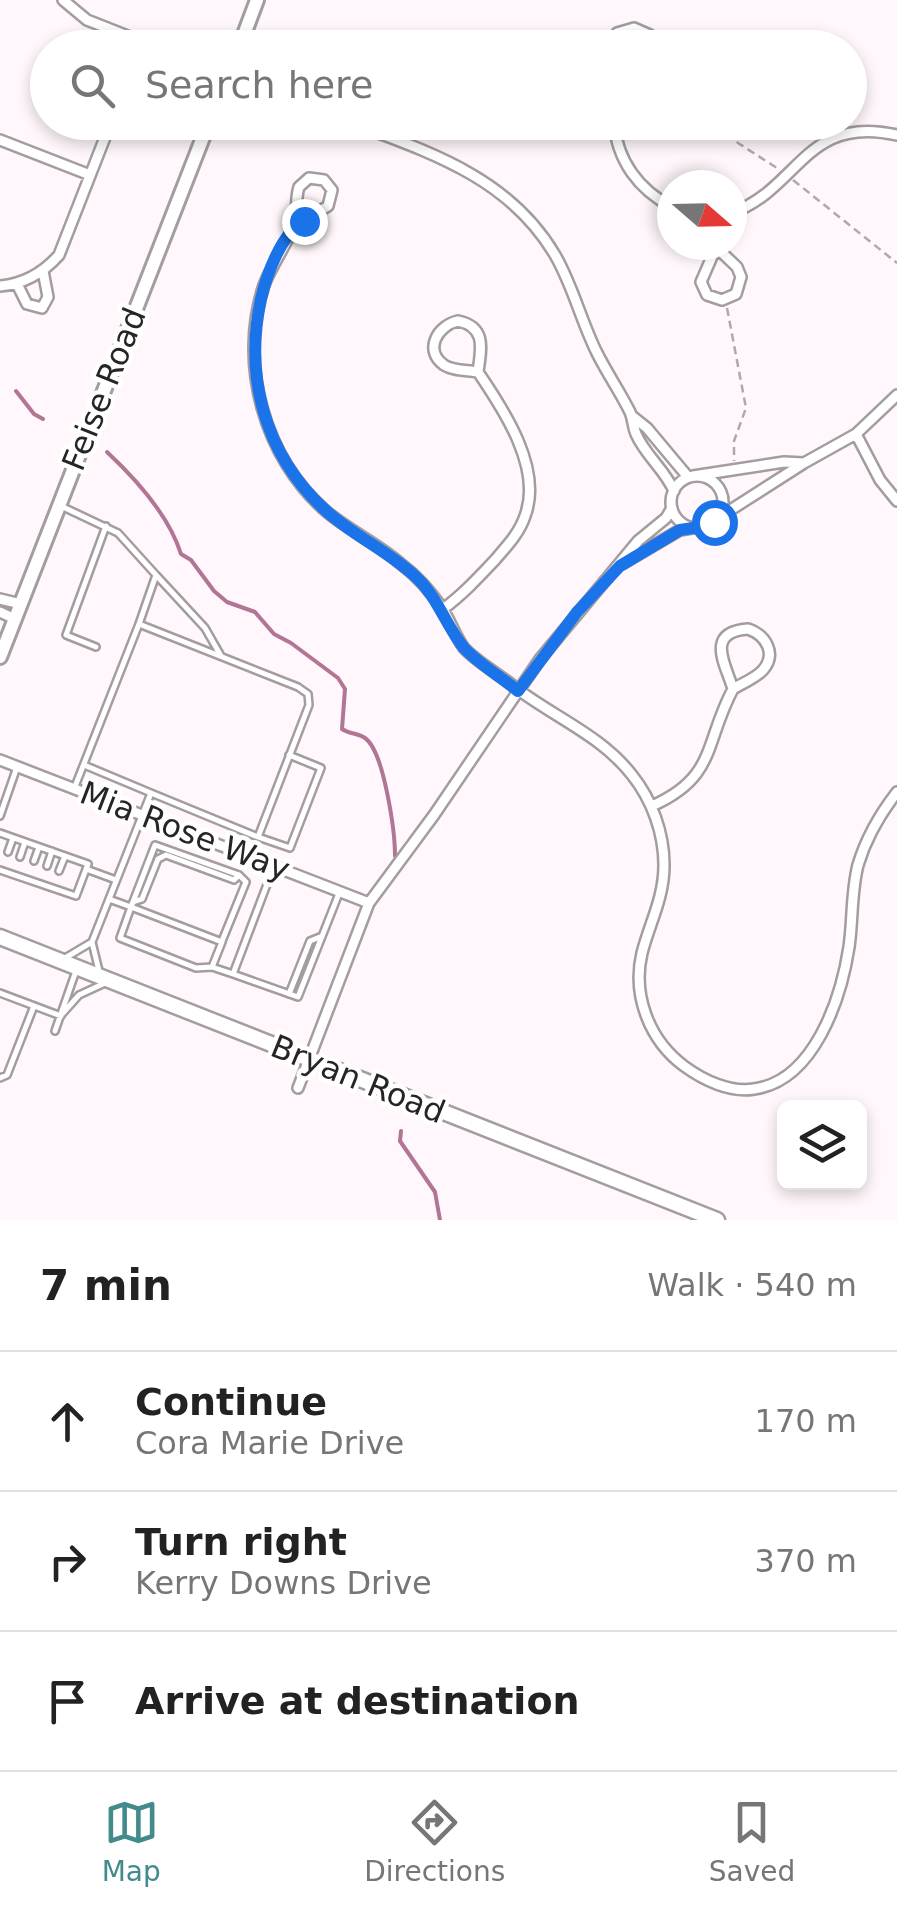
<!DOCTYPE html>
<html lang="en">
<head>
<meta charset="utf-8">
<style>
	body { margin:0; font-family:"DejaVu Sans",sans-serif; background:#f2f2f2; color:#222 }
	.controls { position:absolute; right:30px; bottom:30px; display:grid; overflow:hidden; border-radius:15px; box-shadow:0 5px 15px #0003 }
	.controls button { width:90px; height:90px; display:grid; place-items:center; padding:0; border:0; border-bottom:2px solid #e0e0e0; background:#fff; color:#222; font:50px sans-serif }
	.compass { position:absolute; left:657px; top:170px; width:90px; height:90px; border-radius:50%; background:#fff; box-shadow:0 5px 15px #0003; rotate:110deg }
	.stop { position:absolute; width:30px; height:30px; margin:-22px; border:8px solid #1a73e8; border-radius:50%; background:#fff }
	.stop.end { background:#1a73e8; border-color:#fff; box-shadow:0 2px 10px #0008 }
	.list { margin:0; padding:0; list-style:none }
	h2 { display:flex; justify-content:space-between; align-items:center; height:130px; margin:0; padding:0 40px; font-size:42px }
	h2 small { font-size:32px; font-weight:400; color:#767676 }
	.list li { display:grid; grid-template-columns:65px 1fr auto; gap:30px; align-items:center; box-sizing:border-box; height:140px; padding:0 40px; border-top:2px solid #e0e0e0 }
	.list b { display:block; font-size:38px; white-space:nowrap }
	.list p { margin:0; font-size:32px; white-space:nowrap; color:#767676 }
	.list em { font-size:32px; font-style:normal; color:#767676 }
	.icon { flex:none; width:55px; height:55px; fill:none; stroke:currentColor; stroke-width:2; stroke-linecap:round; stroke-linejoin:round }
	.map { position:relative; flex:none; width:897px; height:1220px; overflow:hidden }
	.search { position:absolute; background:#fff; box-shadow:0 5px 15px #0003; left:30px; right:30px; top:30px; height:110px; display:flex; align-items:center; gap:25px; box-sizing:border-box; padding:0 35px; border-radius:55px; color:#767676; font-size:38px }
	.sheet { height:550px; background:#fff }
	nav { display:flex; justify-content:space-around; align-items:center; box-sizing:border-box; height:140px; border-top:2px solid #e0e0e0; background:#fff; font-size:28px; color:#767676 }
	nav a { display:grid; justify-items:center; gap:5px }
	nav .on { color:#428a8c }
	.map>svg:first-child { display:block }
	.lines { fill:none; stroke-linecap:round; stroke-linejoin:round }
	.stream { stroke:#b17695; stroke-width:4 }
	.lane-casing { stroke:#a39ca0; stroke-width:10 }
	.street-casing { stroke:#a39ca0; stroke-width:14 }
	.secondary-casing { stroke:#a39ca0; stroke-width:18 }
	.primary-casing { stroke:#a39ca0; stroke-width:19 }
	.path { stroke:#afa8ac; stroke-width:2.5; stroke-dasharray:8 5; stroke-linecap:butt }
	.lane { stroke:#fff; stroke-width:5 }
	.street { stroke:#fff; stroke-width:9 }
	.secondary { stroke:#fff; stroke-width:12 }
	.primary { stroke:#fff; stroke-width:14 }
	.route { stroke:#1a73e8; stroke-width:12 }
	.labels { text-anchor:middle; dominant-baseline:central; stroke-width:9; stroke-linejoin:round; paint-order:stroke }
	.street-label { font-size:32px; fill:#272426; stroke:#fff }
</style>
</head>
<body>
<div class="map">
<svg width="897" height="1220" viewBox="0 0 897 1220">
	<rect width="100%" height="100%" fill="#fff7fb"/>
	<g class="lines">
		<!-- stream -->
		<path class="stream" d="M16 391 34 414 43 419
			M107 452C137 480 169 516 181 554L191 560 214 591 227 602 255 612 274 634 291 643 338 678 345 689 342 729C349 734 358 733 365 738 384 751 395 832 395 856
			M401 1131 400 1141 435 1192 440 1220"/>
		<!-- lane casing -->
		<g class="lane-casing">
			<path id="lane" d="M63 507 118 533 156 575
				M139 624 156 575 205 628 221 656
				M96 647 66 635 106 526
				M84 765 151 793
				M74 789 139 624 298 687 308 694 309 705 258 837 151 793 92 942 99 971
				M0 816 17 767
				M0 833 88 864 76 896 0 870
				M258 837 290 848 321 768 289 755
				M8 852 13 838
				M20 857 25 842
				M34 861 39 847
				M47 866 52 851
				M274 866 233 974 298 997 340 891
				M86 869 116 880
				M59 871 65 856
				M109 899 131 907 155 845 239 875 246 882 222 941
				M133 902 142 899 158 859 166 855 234 880 239 875
				M65 958 92 942
				M212 967 222 942 131 907 120 938 196 968 212 967 233 974
				M0 993 61 1016
				M289 994 310 941 320 937
				M63 1013 79 995 105 983
				M55 1031 77 968
				M0 1078 7 1075 34 1006"/>
		</g>
		<!-- street casing -->
		<g class="street-casing">
			<path id="street" d="M63 0 87 20 158 48
				M609 48 617 33 634 28 650 35 657 48
				M349 122C429 152 509 177 555 255 573 286 581 321 597 353 607 373 620 392 630 412 633 419 633 427 636 434 645 455 665 470 674 491
				M614 122C617 161 639 190 672 207
				M0 140 90 175
				M732 213C800 188 805 114 897 135
				M293 227 328 206 332 190 324 180 309 178 299 187C295 199 298 212 294 224 287 245 272 264 264 285 238 364 264 458 327 512 350 531 378 544 401 564 417 576 431 592 442 608 450 620 455 636 464 648 477 662 497 673 512 685 551 716 600 734 632 775 652 800 664 833 664 865 664 898 650 922 642 953 632 995 649 1040 684 1066 703 1080 730 1093 754 1089 814 1081 841 999 849 947 853 920 851 892 858 865 866 838 880 814 897 792
				M717 245 701 282 707 295 722 300 736 294 741 277 737 267 717 248
				M17 284 27 304 42 308 48 297 43 271
				M0 286C24 284 43 273 59 255L111 122
				M458 321C487 327 481 349 478 372 467 370 453 371 444 365 423 350 438 325 458 321Z
				M632 416 647 428 688 477
				M856 434 880 480 897 501
				M804 463 856 434 897 395
				M671 502a26 26 0 1 1 52 0a26 26 0 1 1-52 0Z
				M693 476 784 462 804 463 718 518
				M622 564 680 530 692 528
				M0 599 21 604
				M443 609C462 595 477 579 494 561 506 547 519 534 525 516 543 469 504 410 478 372
				M0 612 15 619
				M748 629C766 635 777 654 763 670 756 678 743 683 733 689 726 665 704 632 748 629Z
				M0 760 369 903
				M652 806C717 777 704 743 733 689
				M298 1088 369 903 434 815 540 659 638 541 666 518 672 508"/>
		</g>
		<!-- secondary casing -->
		<g class="secondary-casing">
			<path id="secondary" d="M239 48 257 0
				M0 657 209 122"/>
		</g>
		<!-- primary casing -->
		<g class="primary-casing">
			<path id="primary" d="M0 937 717 1220"/>
		</g>
		<!-- path -->
		<path class="path" d="M720 122 738 143 777 168
			M793 180 897 263
			M727 308 746 408 734 441V461"/>
		<!-- lane -->
		<use href="#lane" class="lane"/>
		<!-- street -->
		<use href="#street" class="street"/>
		<!-- secondary -->
		<use href="#secondary" class="secondary"/>
		<!-- primary -->
		<use href="#primary" class="primary"/>
	</g>
	<g class="lines">
		<!-- route -->
		<path class="route" d="M304 221C281 234 267 274 261 299 244 377 265 454 324 509 353 536 389 551 417 578 438 598 446 626 464 648 479 664 501 677 518 691L577 612 620 566 680 530 706 526 714 522"/>
	</g>
	<g class="labels">
		<!-- street labels -->
		<g class="street-label">
			<text transform="translate(104 389) rotate(-68)">Feise Road</text>
			<text transform="translate(185 831) rotate(21)">Mia Rose Way</text>
			<text transform="translate(358 1079) rotate(22)">Bryan Road</text>
		</g>
	</g>
</svg>
<div class="controls">
<button><svg class="icon" aria-label="layers" viewBox="0 0 24 24"><path d="M12 4l9 5-9 5-9-5zM3 14l9 5 9-5"/></svg></button>
</div>
<svg class="compass" viewBox="-18 -18 36 36"><path d="M0-13l5 13h-10z" fill="#e53935"/><path d="M0 13l5-13h-10z" fill="#767676"/></svg>
<div class="stop" style="left:714px;top:522px"></div>
<div class="stop end" style="left:304px;top:221px"></div>
<div class="search"><svg class="icon" aria-label="search" viewBox="0 0 24 24"><circle cx="10" cy="10" r="6"/><path d="M15 15l6 6"/></svg>Search here</div>
</div>
<section class="sheet">
<h2>7 min<small>Walk · 540 m</small></h2>
<ul class="list">
<li><svg class="icon" aria-label="ahead" viewBox="0 0 24 24"><path d="M12 20V5M6 11l6-6 6 6"/></svg><div><b>Continue</b><p>Cora Marie Drive</p></div><em>170 m</em></li>
<li><svg class="icon" aria-label="right" viewBox="0 0 24 24"><path d="M7 20v-9h11M14 6l5 5-5 5"/></svg><div><b>Turn right</b><p>Kerry Downs Drive</p></div><em>370 m</em></li>
<li><svg class="icon" aria-label="arrive" viewBox="0 0 24 24"><path d="M6 21V4h12l-3 4 3 4H6"/></svg><div><b>Arrive at destination</b></div></li>
</ul>
</section>
<nav>
<a class="on"><svg class="icon" aria-label="map" viewBox="0 0 24 24"><path d="M3 6l6-2 6 2 6-2v14l-6 2-6-2-6 2zM9 4v14M15 6v14"/></svg>Map</a>
<a><svg class="icon" aria-label="directions" viewBox="0 0 24 24"><path d="M12 3l9 9-9 9-9-9zM9 14v-3h6M13 9l2 2-2 2"/></svg>Directions</a>
<a><svg class="icon" aria-label="saved" viewBox="0 0 24 24"><path d="M7 4h10v16l-5-4-5 4z"/></svg>Saved</a>
</nav>
</body>
</html>
